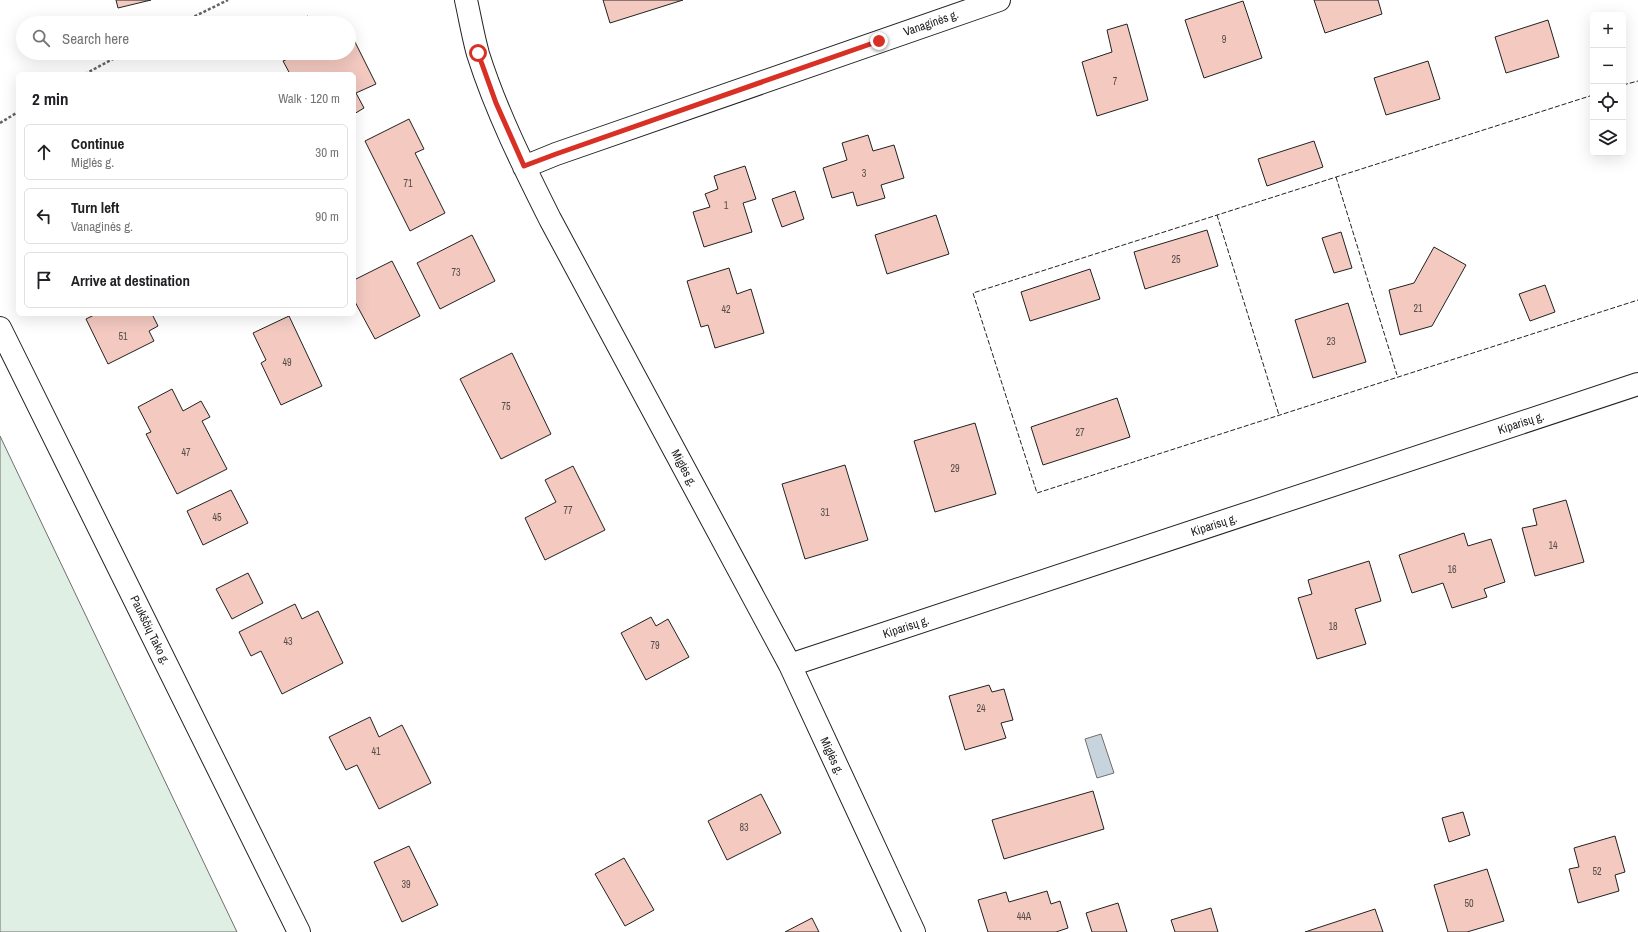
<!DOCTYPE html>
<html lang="en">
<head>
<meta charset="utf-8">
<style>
	body { margin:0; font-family:"Archivo Narrow",sans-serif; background:#f2f2f2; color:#202124 }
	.controls { position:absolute; right:12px; top:12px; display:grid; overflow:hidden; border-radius:6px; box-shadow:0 4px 16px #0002 }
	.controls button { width:36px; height:36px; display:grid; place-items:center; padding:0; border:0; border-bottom:1px solid #e0e0e0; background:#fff; color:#202124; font:20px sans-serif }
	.stop { position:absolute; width:12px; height:12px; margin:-9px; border:3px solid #d93025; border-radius:50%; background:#fff }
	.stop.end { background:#d93025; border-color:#fff; box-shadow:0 1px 4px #0008 }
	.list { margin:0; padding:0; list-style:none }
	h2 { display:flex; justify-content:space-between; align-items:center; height:52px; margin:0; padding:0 16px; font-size:17px }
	h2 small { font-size:13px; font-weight:400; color:#757577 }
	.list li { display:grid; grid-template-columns:26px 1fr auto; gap:12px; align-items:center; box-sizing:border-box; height:56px; margin:0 8px 8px; padding:0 8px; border:1px solid #e0e0e0; border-radius:6px }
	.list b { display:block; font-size:15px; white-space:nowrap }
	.list p { margin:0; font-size:13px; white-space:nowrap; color:#757577 }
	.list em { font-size:13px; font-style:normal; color:#757577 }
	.icon { flex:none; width:22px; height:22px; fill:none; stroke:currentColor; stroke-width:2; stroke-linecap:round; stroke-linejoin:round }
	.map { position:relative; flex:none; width:1638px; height:932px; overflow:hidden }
	.search { position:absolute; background:#fff; box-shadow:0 4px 16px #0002; left:16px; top:16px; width:340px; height:44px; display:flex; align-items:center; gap:10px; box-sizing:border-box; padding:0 14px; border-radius:22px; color:#757577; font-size:15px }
	.panel { position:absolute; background:#fff; box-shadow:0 4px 16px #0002; left:16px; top:72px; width:340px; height:244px; border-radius:6px }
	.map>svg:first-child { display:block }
	.green { fill:#e0efe3; stroke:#6f6f6f }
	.water { fill:#c7d3dd; stroke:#6f6f6f }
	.building { fill:#f3c9c0; stroke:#222 }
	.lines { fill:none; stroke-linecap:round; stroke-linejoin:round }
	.street-casing { stroke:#222; stroke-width:24 }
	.path { stroke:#646464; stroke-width:2.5; stroke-dasharray:3 2; stroke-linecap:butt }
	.street { stroke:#fff; stroke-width:22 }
	.fence { stroke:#222; stroke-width:1; stroke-dasharray:5 2; stroke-linecap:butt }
	.route { stroke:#d93025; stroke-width:5 }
	.labels { text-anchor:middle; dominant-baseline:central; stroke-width:3; stroke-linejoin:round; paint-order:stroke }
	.number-label { font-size:10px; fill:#564c4a }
	.street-label { font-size:12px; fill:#222; stroke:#fff }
</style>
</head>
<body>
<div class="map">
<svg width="1638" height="932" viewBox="0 0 1638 932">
	<rect width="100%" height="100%" fill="#fff"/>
	<!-- green -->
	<path class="green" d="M0 436 237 932H0Z"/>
	<!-- water -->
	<path class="water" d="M1101 734 1114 773 1097 778 1085 739Z"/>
	<!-- building -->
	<path class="building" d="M116 0H151L118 8Z
		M603 0H683L610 23Z
		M1314 0H1378L1382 14 1325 33Z
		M1243 1 1262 58 1204 78 1185 20Z
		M308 16 312 23H294Z
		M1548 20 1559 57 1506 73 1495 37Z
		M1127 24 1148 100 1097 116 1082 62 1112 52 1107 30Z
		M351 34 376 84 356 93 364 108 354 114V74H290L283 61 290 58 288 53H349V35Z
		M1428 61 1440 99 1386 115 1374 78Z
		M409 119 424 149 415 153 445 213 410 231 365 141Z
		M868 135 873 151 894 145 904 178 881 185 885 198 857 206 853 192 832 198 823 168 847 160 842 143Z
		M1314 141 1323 167 1267 186 1258 159Z
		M745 166 756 199 743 203 752 232 704 247 693 212 710 207 705 194 718 189 714 176Z
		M795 191 804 219 782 227 772 199Z
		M936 215 949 254 887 274 875 235Z
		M1207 230 1218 266 1145 289 1134 252Z
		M1341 232 1352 268 1334 273 1322 238Z
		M472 235 495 281 440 309 417 263Z
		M1434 247 1466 265 1432 326 1400 335 1389 290 1414 283Z
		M392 261 420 316 375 339 354 300V280Z
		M729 268 737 294 751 289 764 333 715 348 708 325 701 327 687 281Z
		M1090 269 1100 299 1030 321 1021 292Z
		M1545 285 1555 312 1530 321 1519 294Z
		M1348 303 1366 362 1313 378 1295 320Z
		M96 314H152L158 326 149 331 154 341 108 364 86 319Z
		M289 316 322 386 281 405 261 363 266 360 253 333Z
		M512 353 551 434 501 459 460 379Z
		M172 389 183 411 201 401 210 417 202 421 227 469 177 494 146 434 151 432 138 407Z
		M1117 398 1130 437 1043 465 1031 427Z
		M975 423 996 494 935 512 914 441Z
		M845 465 868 540 805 559 782 484Z
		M573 466 605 530 545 560 525 518 556 502 545 480Z
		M231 490 248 523 203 545 187 511Z
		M1566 500 1584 562 1535 576 1522 528 1537 525 1533 509Z
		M1464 533 1468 546 1491 539 1505 582 1484 589 1487 597 1452 608 1443 583 1412 593 1399 555Z
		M1369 561 1381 601 1355 609 1366 644 1317 659 1298 598 1312 594 1308 580Z
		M248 573 263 603 232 619 216 589Z
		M295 604 302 619 318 611 343 663 282 694 261 651 251 656 239 632Z
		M651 617 656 626 668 619 689 657 646 680 621 633Z
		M989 685 992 692 1004 689 1013 720 1001 723 1006 738 965 750 949 696Z
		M370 717 379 737 402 725 431 783 379 809 357 765 346 770 329 737Z
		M1093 791 1104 829 1004 859 992 820Z
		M761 794 781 833 727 860 708 821Z
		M1463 812 1470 835 1449 842 1442 818Z
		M1615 836 1625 872 1615 875 1619 891 1578 903 1569 869 1579 867 1574 848Z
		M409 846 438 905 402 922 374 862Z
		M624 858 654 910 625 926 595 874Z
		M1487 869 1504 921 1467 932H1448L1434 885Z
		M1047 891 1051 904 1060 901 1068 928 1056 932H988L978 900 1006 892 1009 902Z
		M1118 903 1127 932H1092L1086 913Z
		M1211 908 1218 932H1175L1171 920Z
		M1375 909 1383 932H1305Z
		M812 918 819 932H785Z"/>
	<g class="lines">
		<!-- street casing -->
		<g class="street-casing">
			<path id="street" d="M466 0C470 18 473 36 478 54 496 111 523 165 550 219L790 665 914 932
				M524 167 556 154 999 0
				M0 328 299 932
				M790 665 1638 384"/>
		</g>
		<!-- path -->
		<path class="path" d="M181 23 228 0
			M85 74 124 53
			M0 123 18 112"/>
		<!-- street -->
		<use href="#street" class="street"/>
		<!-- fence -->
		<path class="fence" d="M1623 85 1638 81
			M1593 95 973 293 1037 493 1638 300
			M1336 177 1397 375
			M1217 215 1279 415"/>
	</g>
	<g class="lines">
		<!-- route -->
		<path class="route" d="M478 53 496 103 524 166 556 154 879 41"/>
	</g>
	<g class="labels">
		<!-- number labels -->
		<g class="number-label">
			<text x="1224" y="39">9</text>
			<text x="1115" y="81">7</text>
			<text x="864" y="173">3</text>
			<text x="408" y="183">71</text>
			<text x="726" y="205">1</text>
			<text x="1176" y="259">25</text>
			<text x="456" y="272">73</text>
			<text x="1418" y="308">21</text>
			<text x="726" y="309">42</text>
			<text x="123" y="336">51</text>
			<text x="1331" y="341">23</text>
			<text x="287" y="362">49</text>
			<text x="506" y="406">75</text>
			<text x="1080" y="432">27</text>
			<text x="186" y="452">47</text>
			<text x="955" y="468">29</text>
			<text x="568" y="510">77</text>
			<text x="825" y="512">31</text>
			<text x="217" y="517">45</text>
			<text x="1553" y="545">14</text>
			<text x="1452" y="569">16</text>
			<text x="1333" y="626">18</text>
			<text x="288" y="641">43</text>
			<text x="655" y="645">79</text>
			<text x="981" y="708">24</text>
			<text x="376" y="751">41</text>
			<text x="744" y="827">83</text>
			<text x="1597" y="871">52</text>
			<text x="406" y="884">39</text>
			<text x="1469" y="903">50</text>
			<text x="1024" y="916">44A</text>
		</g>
		<!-- street labels -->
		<g class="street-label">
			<text transform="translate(931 23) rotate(-19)">Vanaginės g.</text>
			<text transform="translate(1521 423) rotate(-18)">Kiparisų g.</text>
			<text transform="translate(684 468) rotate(62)">Miglės g.</text>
			<text transform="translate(1214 525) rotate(-18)">Kiparisų g.</text>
			<text transform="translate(906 627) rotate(-18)">Kiparisų g.</text>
			<text transform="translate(150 630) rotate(64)">Paukščių Tako g.</text>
			<text transform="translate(832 756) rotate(65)">Miglės g.</text>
		</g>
	</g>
</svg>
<div class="controls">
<button>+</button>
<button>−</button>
<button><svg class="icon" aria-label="locate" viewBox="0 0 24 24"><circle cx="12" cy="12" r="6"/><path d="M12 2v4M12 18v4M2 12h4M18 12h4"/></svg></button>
<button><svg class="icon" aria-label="layers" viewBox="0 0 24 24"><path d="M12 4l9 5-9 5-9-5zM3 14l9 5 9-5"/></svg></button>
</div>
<div class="stop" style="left:478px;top:53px"></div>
<div class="stop end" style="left:879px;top:41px"></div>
<div class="search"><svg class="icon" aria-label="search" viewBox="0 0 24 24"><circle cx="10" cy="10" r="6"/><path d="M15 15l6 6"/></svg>Search here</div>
<section class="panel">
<h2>2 min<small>Walk · 120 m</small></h2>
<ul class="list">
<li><svg class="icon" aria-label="ahead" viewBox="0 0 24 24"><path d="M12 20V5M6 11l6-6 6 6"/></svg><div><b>Continue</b><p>Miglės g.</p></div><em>30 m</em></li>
<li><svg class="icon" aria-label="left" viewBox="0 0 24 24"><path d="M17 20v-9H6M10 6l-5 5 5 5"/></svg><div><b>Turn left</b><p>Vanaginės g.</p></div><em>90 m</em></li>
<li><svg class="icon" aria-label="arrive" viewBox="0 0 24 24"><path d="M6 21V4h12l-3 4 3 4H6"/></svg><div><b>Arrive at destination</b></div></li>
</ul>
</section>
</div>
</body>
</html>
